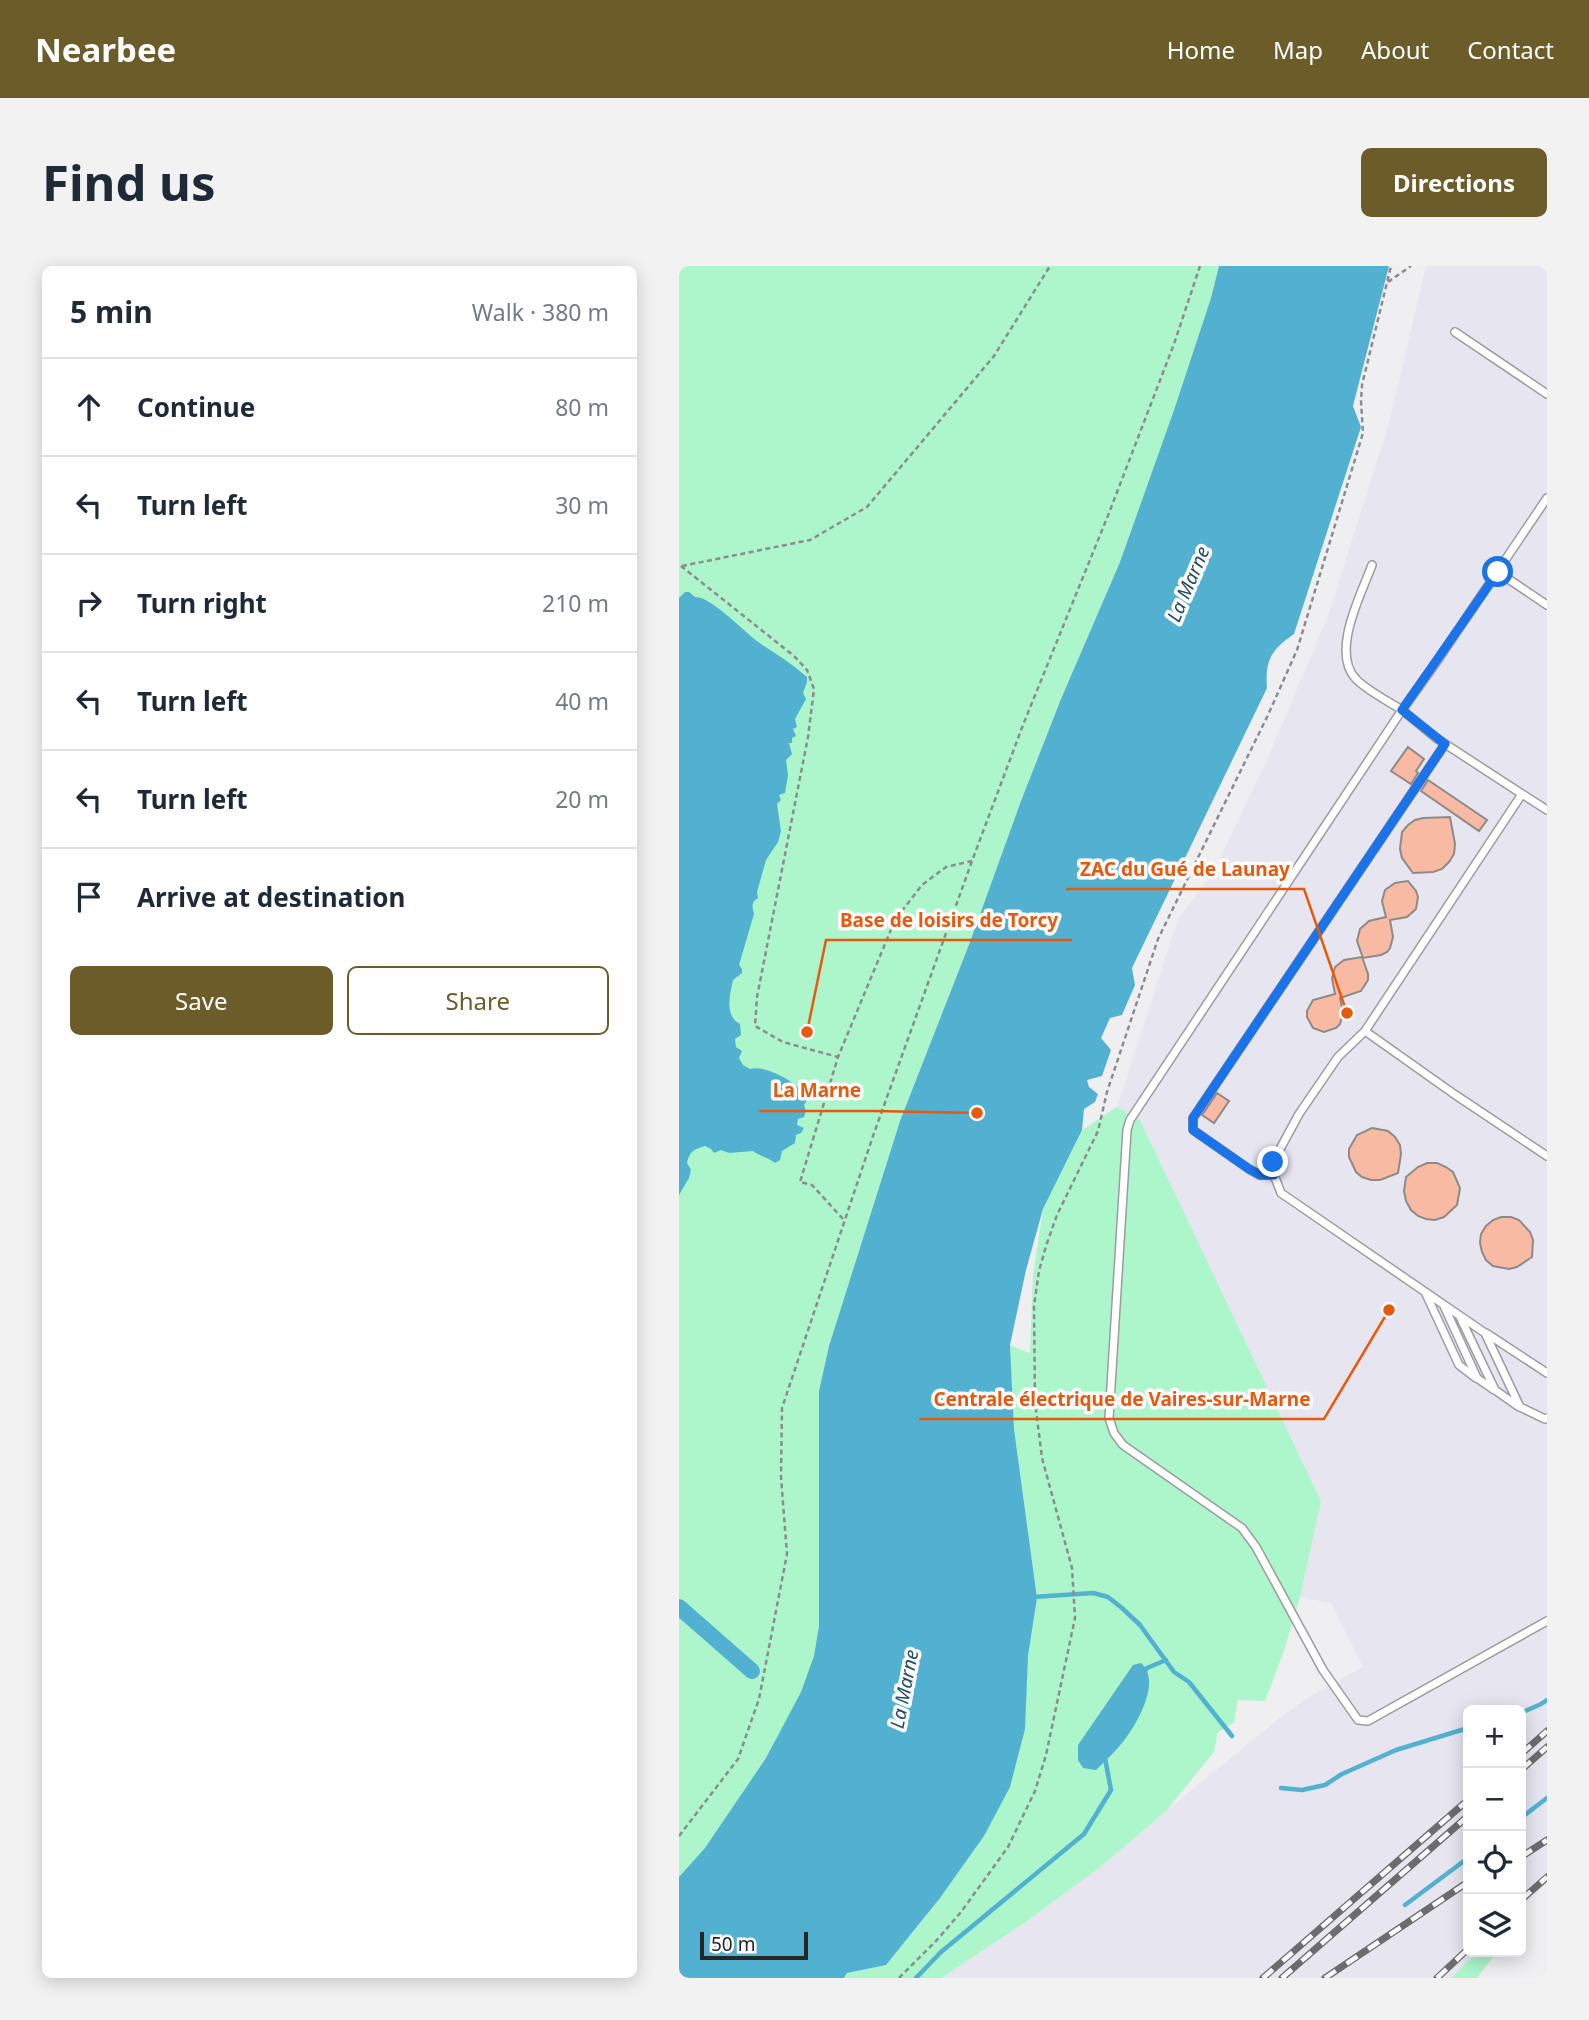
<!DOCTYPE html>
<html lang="en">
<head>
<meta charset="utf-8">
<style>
	body { margin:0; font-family:"Noto Sans",sans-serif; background:#f2f2f3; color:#1f2937 }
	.controls { position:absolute; right:21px; bottom:21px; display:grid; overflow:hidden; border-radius:10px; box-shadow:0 4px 18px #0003 }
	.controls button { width:63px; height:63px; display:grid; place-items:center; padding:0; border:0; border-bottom:2px solid #e0e1e3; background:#fff; color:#1f2937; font:35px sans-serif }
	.scale { position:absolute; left:21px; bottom:18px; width:108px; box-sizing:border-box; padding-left:7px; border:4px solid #262627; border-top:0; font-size:19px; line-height:24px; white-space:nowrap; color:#262627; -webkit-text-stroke:5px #fcfcff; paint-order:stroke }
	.stop { position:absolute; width:21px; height:21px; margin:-16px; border:5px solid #1a73e8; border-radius:50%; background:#fff }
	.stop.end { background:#1a73e8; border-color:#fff; box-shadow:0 2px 7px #0008 }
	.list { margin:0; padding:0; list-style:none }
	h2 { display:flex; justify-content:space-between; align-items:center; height:91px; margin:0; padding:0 28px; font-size:30px }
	h2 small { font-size:23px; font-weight:400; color:#747a83 }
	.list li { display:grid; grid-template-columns:46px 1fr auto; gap:21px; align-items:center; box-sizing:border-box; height:98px; padding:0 28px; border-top:2px solid #e0e1e3 }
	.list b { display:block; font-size:26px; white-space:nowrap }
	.list em { font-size:23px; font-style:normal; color:#747a83 }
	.actions { display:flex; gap:14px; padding:21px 28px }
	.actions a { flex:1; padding:16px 0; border:2px solid #6b5c29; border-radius:10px; text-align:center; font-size:24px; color:#6b5c29 }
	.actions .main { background:#6b5c29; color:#fff }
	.icon { flex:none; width:38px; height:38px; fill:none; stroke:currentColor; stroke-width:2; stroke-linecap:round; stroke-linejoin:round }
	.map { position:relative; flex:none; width:868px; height:1712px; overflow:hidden; border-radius:10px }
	header { display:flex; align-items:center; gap:42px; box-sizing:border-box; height:98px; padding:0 35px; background:#6b5c29; color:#fff }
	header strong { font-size:33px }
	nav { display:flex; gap:38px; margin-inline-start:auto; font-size:24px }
	.intro { display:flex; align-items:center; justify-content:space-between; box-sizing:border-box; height:168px; padding:0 42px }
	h1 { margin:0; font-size:49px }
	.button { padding:18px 32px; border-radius:10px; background:#6b5c29; color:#fff; font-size:24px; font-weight:700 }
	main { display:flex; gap:42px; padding:0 42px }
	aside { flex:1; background:#fff; border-radius:10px; box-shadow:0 4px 18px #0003 }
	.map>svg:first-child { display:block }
	.built { fill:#e6e5f0 }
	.green { fill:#adf5ca }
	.water { fill:#52b1d1 }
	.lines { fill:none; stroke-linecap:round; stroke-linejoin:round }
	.stream { stroke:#52b1d1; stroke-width:4.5 }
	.canal { stroke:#52b1d1; stroke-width:16 }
	.building { fill:#f9baa4; stroke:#8e8a89; stroke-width:2 }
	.service-casing { stroke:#9c9c9f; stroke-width:10 }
	.path { stroke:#8c8c8e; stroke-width:2.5; stroke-dasharray:5 3.5; stroke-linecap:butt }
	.service { stroke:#fff; stroke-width:7 }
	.rail-casing { stroke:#6c6c6e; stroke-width:7 }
	.rail { stroke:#fcfcff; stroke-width:4.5; stroke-dasharray:13; stroke-linecap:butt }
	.route { stroke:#1a73e8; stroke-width:9 }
	.labels { text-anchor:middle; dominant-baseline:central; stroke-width:7; stroke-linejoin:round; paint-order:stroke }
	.water-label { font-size:19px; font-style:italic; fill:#234d5b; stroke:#fcfcff }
	.leader { fill:none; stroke:#e8590c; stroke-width:2.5 }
	.callout-dot { fill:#e8590c; stroke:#fcfcff; stroke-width:2.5 }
	.callout-label { font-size:19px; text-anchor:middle; font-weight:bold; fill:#e8590c; stroke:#fcfcff; stroke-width:7; stroke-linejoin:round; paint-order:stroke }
</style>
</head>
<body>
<header>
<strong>Nearbee</strong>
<nav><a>Home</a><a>Map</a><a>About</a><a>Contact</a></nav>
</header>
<div class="intro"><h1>Find us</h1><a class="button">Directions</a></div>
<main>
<aside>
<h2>5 min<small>Walk · 380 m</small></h2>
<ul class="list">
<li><svg class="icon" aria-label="ahead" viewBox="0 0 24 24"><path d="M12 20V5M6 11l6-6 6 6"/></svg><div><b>Continue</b></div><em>80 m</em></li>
<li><svg class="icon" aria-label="left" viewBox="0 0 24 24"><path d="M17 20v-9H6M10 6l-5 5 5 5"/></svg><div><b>Turn left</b></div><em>30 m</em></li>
<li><svg class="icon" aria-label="right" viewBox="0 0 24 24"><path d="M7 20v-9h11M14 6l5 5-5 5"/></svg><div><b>Turn right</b></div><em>210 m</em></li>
<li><svg class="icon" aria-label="left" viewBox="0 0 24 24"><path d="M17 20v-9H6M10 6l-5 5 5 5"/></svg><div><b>Turn left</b></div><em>40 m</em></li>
<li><svg class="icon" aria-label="left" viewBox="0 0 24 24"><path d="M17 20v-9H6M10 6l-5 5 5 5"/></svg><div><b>Turn left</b></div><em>20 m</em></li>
<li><svg class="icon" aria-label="arrive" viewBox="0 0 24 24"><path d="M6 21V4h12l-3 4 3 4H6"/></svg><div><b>Arrive at destination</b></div></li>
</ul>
<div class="actions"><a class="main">Save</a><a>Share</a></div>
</aside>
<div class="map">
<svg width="868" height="1712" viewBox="0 0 868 1712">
	<rect width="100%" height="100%" fill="#efeff2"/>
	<!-- built -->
	<path class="built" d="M747 0H868V1617L842 1642V1444H789V1686H798L772 1712H262L345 1657 420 1602 487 1545 607 1447 634 1429 684 1401 652 1337 621 1331 642 1235 461 854 438 841 499 653 535 605 590 489 649 350 710 157Z"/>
	<!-- green -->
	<path class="green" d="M0 0H540L532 32 495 144 441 296 382 433 342 535 291 676 221 855 150 1080 140 1125V1360L130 1438 0 1622Z
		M438 841 461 854 642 1235 621 1331 605 1385 586 1435 559 1434 555 1457 539 1466 535 1486 487 1545 420 1602 345 1657 262 1712H165L168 1707 207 1699 261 1632 305 1570 349 1390 358 1331 335 1163 331 1079 351 1087 354 1009 364 943 403 864Z
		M798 1686H818L798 1712H772Z"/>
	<!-- water -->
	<path class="water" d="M540 0H710L674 140 682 161 615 368C592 384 586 394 588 422L453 702 456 719 443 749 431 752 422 772 432 784 423 810 408 814 410 821 419 828 416 836 405 843 403 864 364 943 347 1004 331 1079 335 1163 358 1332 349 1390 346 1463 331 1521 305 1570 261 1632 207 1699 168 1707 165 1712H0V1611L26 1582 87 1492 122 1426 135 1390 140 1360V1125L150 1080 221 855 291 676 342 535 382 433 441 296 495 144 532 32Z
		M6 326H10L16 331C32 330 67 368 82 378 98 388 113 398 128 411V416L124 427 127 433 116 453 118 461 114 463 117 470 113 472V477H110L113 488 107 494 109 509 106 527 100 529 102 534 98 538 102 565 99 576 87 594 78 626 79 632C72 636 73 641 75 648L60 699 63 703V707L54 714C51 728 45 750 61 758L62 769 56 773 57 781 63 785 60 792 64 799 71 803C86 798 124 818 128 834L125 839 127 845 125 851 119 853 118 859 125 862 122 867 117 869 116 877 103 885 101 894 96 897C89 891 82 891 74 885L50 887 42 884 35 887 32 883 26 880C15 883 10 886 8 897L12 904 10 912 0 929V332Z
		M462 1397C483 1415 458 1458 444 1476 436 1486 426 1495 417 1504L404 1502 399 1494V1479L454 1399Z"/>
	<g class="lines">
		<!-- stream -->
		<path class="stream" d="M354 1331 414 1327 429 1331 443 1342 461 1359 495 1406 510 1416 553 1470
			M466 1405 468 1402 487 1394
			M842 1447 862 1438 868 1434
			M602 1522 623 1524 646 1519 663 1508 717 1484 789 1462
			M842 1552 868 1532
			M726 1639 789 1592
			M237 1712 262 1686 405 1568 432 1524 426 1492"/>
		<!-- canal -->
		<path class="canal" d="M0 1341 73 1405"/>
	</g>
	<!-- building -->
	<path class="building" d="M729 481 745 493 737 505 739 507 732 518 712 505Z
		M749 514 808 554 800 565 742 525Z
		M771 551 776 578 775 588 770 596 763 603 754 606 734 607 723 592 721 583 723 566 729 559 736 554 744 552Z
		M729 615 737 625 739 631 737 643 728 651 711 654 714 671 711 682 708 686 702 689 684 692 678 675 681 663 690 655 707 651 703 635 706 624 716 617Z
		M683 691 689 708V714L682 725 661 732 664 747 661 758 657 762 645 766 634 762 628 751V745L634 734 656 728 653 712 656 701 665 694Z
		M538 827 550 835 535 857 523 849Z
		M693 862 709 865 716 871 721 879 722 888 719 907 701 914H692L683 911 677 906 670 891V883L678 869Z
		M748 897H758L767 901 774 906 781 922 778 939 765 951 756 954 747 953 739 950 732 944 727 935 725 925 727 911 739 901Z
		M822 951H832L840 954 851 966 854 974 853 991 838 1001 830 1003 814 1000 807 994 803 986 801 977 802 968 807 960 814 954Z"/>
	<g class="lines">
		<!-- service casing -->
		<g class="service-casing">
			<path id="service" d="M776 66 868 128
				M693 299C683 327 651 386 677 413 686 423 710 436 723 444L451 854 448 864 430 1152 435 1167 444 1179 563 1262 577 1281 644 1404 679 1454 689 1455 868 1355
				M819 306 868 339
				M843 528 757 472 723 444 756 398 868 232
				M686 765 843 528 868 544
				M868 890 775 828 686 765 659 791 620 848 594 896 595 909 602 927 806 1067 841 1141 866 1153 868 1152
				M595 909H581L570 903 514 864V852L766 478
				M747 1028 780 1099 797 1112
				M765 1040 798 1112 815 1124
				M781 1051 816 1124 840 1141
				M807 1067 868 1107"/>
		</g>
		<!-- path -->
		<path class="path" d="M709 16 732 0
			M2 300 115 390 128 404 135 423 129 471 78 731 76 760 104 776 159 791
			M3 300 131 274 188 241 315 90 371 0
			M164 953 133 919 121 916 159 791 216 654 243 619 267 601 293 595
			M0 1570 59 1493 80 1433 108 1288 102 1211 103 1142 194 870 293 595 344 459 430 247 495 78 521 0
			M220 1712 257 1675 282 1646 329 1581 356 1525 367 1489 396 1352 393 1302 363 1192 356 1136 355 1040 360 1005 367 980 378 949 419 865 428 826 479 673 589 449 618 384 684 167 682 135 683 119 712 0"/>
		<!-- service -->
		<use href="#service" class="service"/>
		<!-- rail casing -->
		<g class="rail-casing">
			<path id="rail" d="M842 1488 868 1465
				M842 1504 868 1481
				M842 1591 868 1574
				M842 1634 868 1611
				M584 1712 789 1534
				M603 1712 789 1550
				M646 1712 789 1616
				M758 1712 789 1683"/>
		</g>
		<!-- rail -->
		<use href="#rail" class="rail"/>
	</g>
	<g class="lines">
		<!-- route -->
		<path class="route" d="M594 896 595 909H581L570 903 514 864V852L766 478 723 444 819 306"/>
	</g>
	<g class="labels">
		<!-- water labels -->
		<g class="water-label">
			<text transform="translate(509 318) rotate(-67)">La Marne</text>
			<text transform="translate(225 1423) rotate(-79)">La Marne</text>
		</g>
	</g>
	<!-- callouts -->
	<path class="leader" d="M668 747L625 623H387M128 766L147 674H393M298 847L196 845H80M710 1044L645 1153H240"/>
	<g class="callout-dot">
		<circle cx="668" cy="747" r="7"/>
		<circle cx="128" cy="766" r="7"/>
		<circle cx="298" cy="847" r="7"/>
		<circle cx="710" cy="1044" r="7"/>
	</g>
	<g class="callout-label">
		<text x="506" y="610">ZAC du Gué de Launay</text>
		<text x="270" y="661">Base de loisirs de Torcy</text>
		<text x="138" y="831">La Marne</text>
		<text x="443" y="1140">Centrale électrique de Vaires-sur-Marne</text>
	</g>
</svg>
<div class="controls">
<button>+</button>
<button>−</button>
<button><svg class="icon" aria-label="locate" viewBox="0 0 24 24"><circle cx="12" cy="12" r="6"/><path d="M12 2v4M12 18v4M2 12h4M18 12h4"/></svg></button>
<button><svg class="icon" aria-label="layers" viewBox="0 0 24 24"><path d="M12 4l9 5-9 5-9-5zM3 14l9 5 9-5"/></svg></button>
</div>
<div class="scale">50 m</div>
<div class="stop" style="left:819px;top:306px"></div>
<div class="stop end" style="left:594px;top:896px"></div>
</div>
</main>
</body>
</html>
